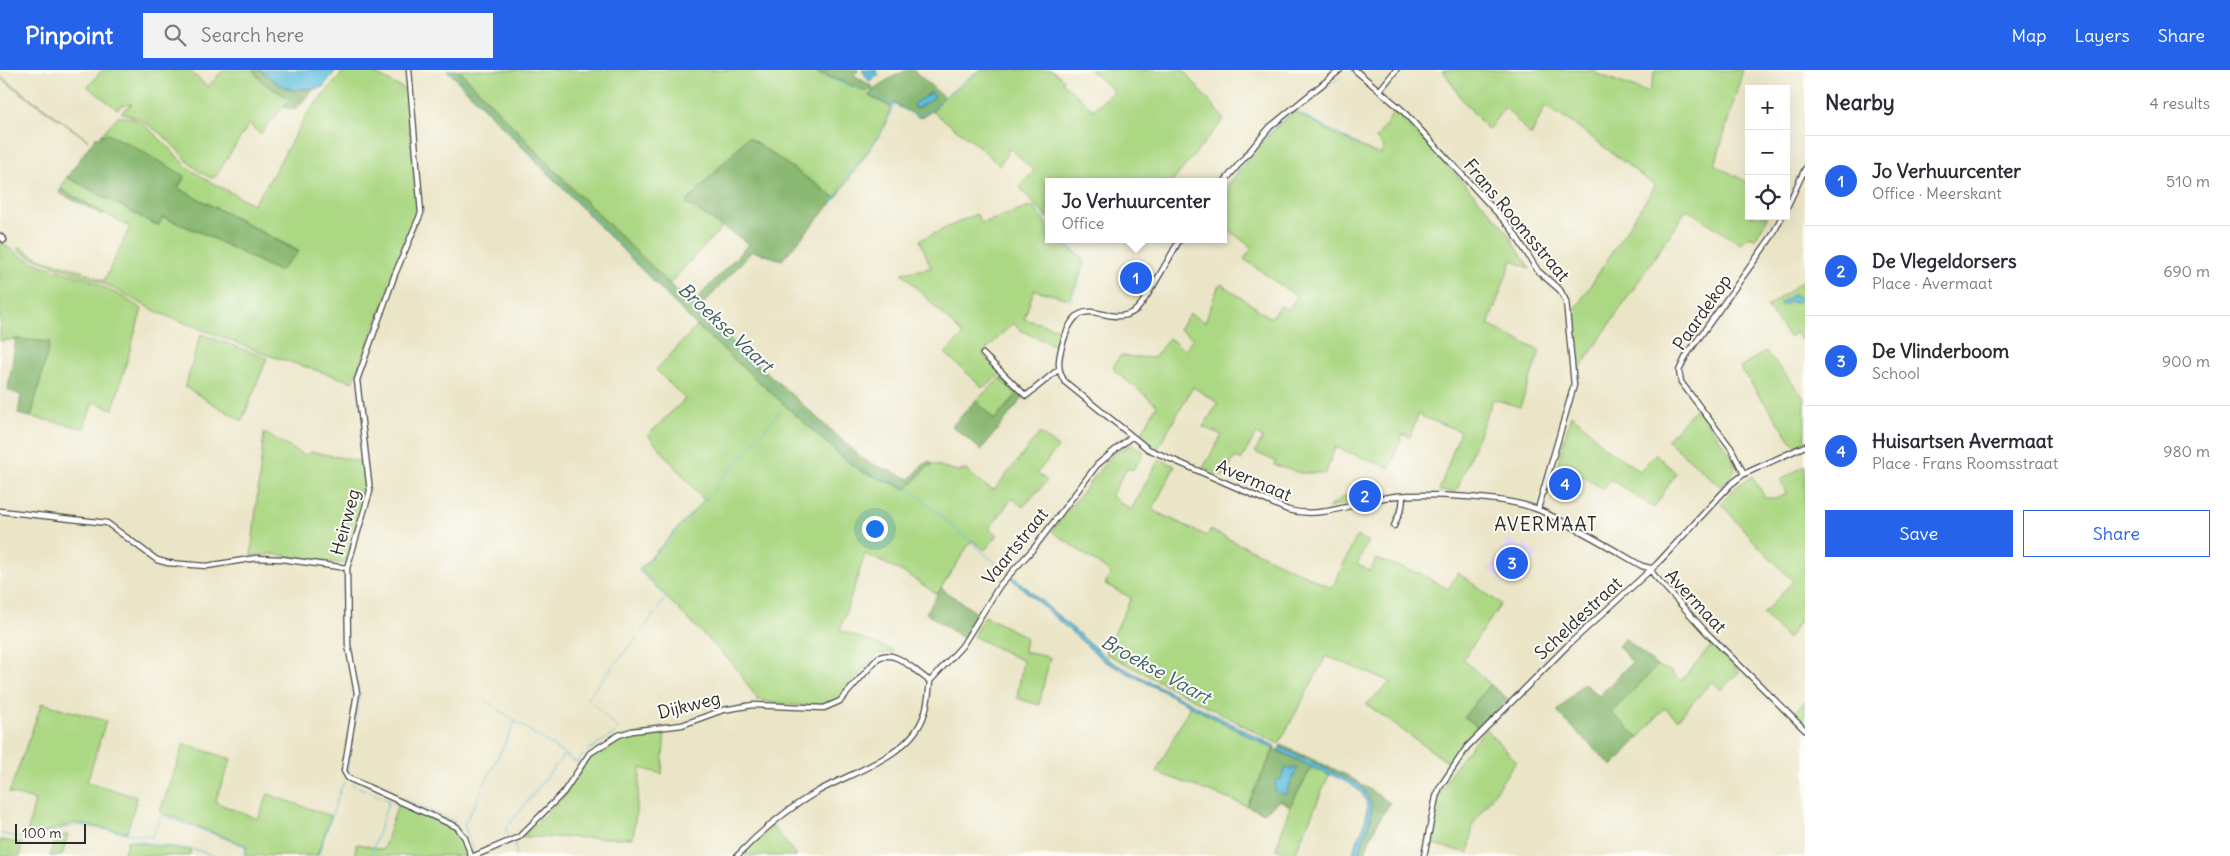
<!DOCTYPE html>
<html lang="en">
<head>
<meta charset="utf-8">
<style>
	body { margin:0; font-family:Delius,sans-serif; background:#f2f2f3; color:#2b2b33 }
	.controls { position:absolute; right:15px; top:15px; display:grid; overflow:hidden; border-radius:0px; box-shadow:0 5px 20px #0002 }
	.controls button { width:45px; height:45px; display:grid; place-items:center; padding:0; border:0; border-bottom:1px solid #e1e1e2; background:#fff; color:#2b2b33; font:25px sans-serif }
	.scale { position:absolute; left:15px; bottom:12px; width:71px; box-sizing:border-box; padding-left:5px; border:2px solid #2b2b2b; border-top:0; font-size:14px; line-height:18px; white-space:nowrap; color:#2b2b2b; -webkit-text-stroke:4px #fdfcf7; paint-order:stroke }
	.you { position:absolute; left:874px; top:458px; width:18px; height:18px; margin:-12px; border:4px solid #fff; border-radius:50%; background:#1a73e8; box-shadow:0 0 0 8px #1a73e833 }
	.badge { display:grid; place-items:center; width:32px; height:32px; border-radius:50%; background:#2563eb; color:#fff; font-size:16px; font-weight:700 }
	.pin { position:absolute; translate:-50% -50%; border:2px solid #fff; box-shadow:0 1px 5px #0006 }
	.popup { position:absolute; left:1045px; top:108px; width:182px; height:65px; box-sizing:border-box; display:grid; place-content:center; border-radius:0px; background:#fff; filter:drop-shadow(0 1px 4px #0005); font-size:16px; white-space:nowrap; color:#7c7c81 }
	.popup b { font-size:19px; color:#2b2b33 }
	.popup::after { content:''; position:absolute; left:50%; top:100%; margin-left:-10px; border:10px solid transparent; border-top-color:#fff }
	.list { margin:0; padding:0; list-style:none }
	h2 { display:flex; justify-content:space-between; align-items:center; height:65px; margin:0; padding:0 20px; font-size:21px }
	h2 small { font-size:16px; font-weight:400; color:#7c7c81 }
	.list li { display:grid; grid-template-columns:32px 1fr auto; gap:15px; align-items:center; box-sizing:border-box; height:90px; padding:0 20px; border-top:1px solid #e1e1e2 }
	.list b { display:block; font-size:19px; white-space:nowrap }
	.list p { margin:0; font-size:16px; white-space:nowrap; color:#7c7c81 }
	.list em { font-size:16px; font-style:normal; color:#7c7c81 }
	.actions { display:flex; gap:10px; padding:15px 20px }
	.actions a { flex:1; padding:11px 0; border:1px solid #2563eb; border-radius:0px; text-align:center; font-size:18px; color:#2563eb }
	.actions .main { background:#2563eb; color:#fff }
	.icon { flex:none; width:28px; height:28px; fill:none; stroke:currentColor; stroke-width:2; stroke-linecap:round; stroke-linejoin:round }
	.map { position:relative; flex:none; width:1805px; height:786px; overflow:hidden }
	header { display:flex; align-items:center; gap:30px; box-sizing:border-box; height:70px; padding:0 25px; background:#2563eb; color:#fff }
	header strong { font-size:24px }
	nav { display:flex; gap:28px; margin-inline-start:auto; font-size:18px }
	.search { width:350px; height:45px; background:#f2f2f3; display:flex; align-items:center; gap:12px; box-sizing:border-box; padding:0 18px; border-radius:0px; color:#7c7c81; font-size:19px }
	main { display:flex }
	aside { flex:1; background:#fff }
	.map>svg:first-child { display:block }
	.built { fill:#e0d4f4 }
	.green { fill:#acd884; stroke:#6c8258 }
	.forest { fill:#89b872; stroke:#5a724e; fill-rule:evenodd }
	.water { fill:#5ebedd; stroke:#447484 }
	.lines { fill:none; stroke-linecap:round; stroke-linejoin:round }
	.stream { stroke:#5ebedd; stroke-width:1 }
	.minor-casing { stroke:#484742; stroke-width:7 }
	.minor { stroke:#fff; stroke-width:4.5 }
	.labels { text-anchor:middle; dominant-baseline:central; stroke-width:4; stroke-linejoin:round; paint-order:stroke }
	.street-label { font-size:18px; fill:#2b2b2b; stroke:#fdfcf7 }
	.water-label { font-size:19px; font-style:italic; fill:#3d5e69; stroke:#fdfcf7 }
	.neighbourhood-label { font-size:19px; letter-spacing:1px; fill:#2b2b2b; stroke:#fdfcf7 }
</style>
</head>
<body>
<header>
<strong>Pinpoint</strong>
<div class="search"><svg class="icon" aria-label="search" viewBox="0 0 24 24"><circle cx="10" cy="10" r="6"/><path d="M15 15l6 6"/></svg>Search here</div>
<nav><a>Map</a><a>Layers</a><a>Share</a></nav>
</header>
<main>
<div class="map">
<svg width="1805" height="786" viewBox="0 0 1805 786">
	<rect width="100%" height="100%" fill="#fdfcf7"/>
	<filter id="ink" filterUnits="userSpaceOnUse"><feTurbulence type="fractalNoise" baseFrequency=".02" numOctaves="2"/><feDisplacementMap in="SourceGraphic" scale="10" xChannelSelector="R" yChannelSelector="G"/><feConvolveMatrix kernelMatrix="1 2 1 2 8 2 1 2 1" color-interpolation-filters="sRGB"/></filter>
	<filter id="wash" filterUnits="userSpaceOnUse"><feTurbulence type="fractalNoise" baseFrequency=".0096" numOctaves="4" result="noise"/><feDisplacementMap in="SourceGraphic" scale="20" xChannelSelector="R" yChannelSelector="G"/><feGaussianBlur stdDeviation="1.12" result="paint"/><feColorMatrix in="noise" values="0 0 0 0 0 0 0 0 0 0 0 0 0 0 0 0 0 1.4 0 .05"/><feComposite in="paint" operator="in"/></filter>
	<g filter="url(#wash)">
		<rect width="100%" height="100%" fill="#ebe5c7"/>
		<!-- built -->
		<path class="built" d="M1509 469 1521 478 1524 474 1538 484 1514 518 1488 500Z"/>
		<!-- green -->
		<path class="green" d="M102 0H189L208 17 223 0H253L263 13 290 29 260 64 249 54 216 106 212 108C193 100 185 88 171 73 157 59 139 48 121 42L132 34 123 35 117 39 88 17Z
			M345 0H368L408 21 409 53 419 144 353 312 268 285 159 243 103 213 28 186 17 179 22 177 27 182 41 189 76 199 104 211 130 157 61 119 67 107 154 154 159 155 162 147 204 164 276 200 299 181 178 118 185 107 107 64 101 65 117 47C144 41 176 91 196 103 214 115 234 124 253 134L267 115 306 45Z
			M459 0H812L865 21 875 18 869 26 891 37 882 61 836 128 748 67 686 133 722 157 669 214 571 117Z
			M980 0H1052L1064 10 1062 12 1093 40 1114 21 1090 0H1183L1224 49 1172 112H1048V149L1019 117 1034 101 1010 78 999 96 980 77 932 41 944 27Z
			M1443 0H1596L1595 3 1649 23 1655 0H1743L1715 95 1749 113V146H1767V149L1755 169 1750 166 1740 174 1687 139 1577 303 1572 244 1655 116 1577 56 1545 36 1531 66 1505 37 1488 60 1461 28Z
			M0 6 88 70 0 8Z
			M1396 39 1503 156 1530 199 1512 190 1488 255 1540 281 1520 337 1493 329 1456 422 1439 421 1460 361 1418 345 1410 367 1403 364 1390 398 1335 377 1326 403H1300L1274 395 1275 391 1255 382 1263 368 1256 364 1241 390 1235 387 1224 406 1203 398 1222 365 1203 357 1218 333 1193 317 1158 378 1139 368 1157 335 1116 302 1113 297 1120 286 1154 288 1169 268 1185 280 1193 268 1179 259 1190 244 1205 252 1218 217 1221 214 1271 248 1280 235 1288 240 1297 227 1244 189 1252 178 1224 156V120L1262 71 1294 41 1340 67 1380 85 1384 77 1376 69Z
			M1033 136 1048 156V169H1057L1082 188 1083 198 1069 229 1034 220 1024 249 1059 259 1055 276 1020 260 1013 253 982 284 1001 304 987 316 982 317 945 283 963 265 902 203 931 198 920 170 976 144 982 153Z
			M0 170C24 195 60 199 91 211 109 219 125 228 142 239L113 339 93 332 84 358 31 347 49 272 16 269 0 271Z
			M1805 209V275L1796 262 1789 267 1767 237Z
			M697 256 849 393 863 402 907 419 926 398 933 394 957 401 966 400 986 416 994 420 1040 363 1058 377 1037 403 1047 411 1023 437 1012 428 989 459 998 465 985 480 972 470 937 524 905 503 865 484 840 560 894 581 892 583 878 584 837 629C819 640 779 634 758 630L734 595 639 500 704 430 648 365 685 329 656 300Z
			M201 264 267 288 242 351 185 317Z
			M1766 281 1805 329V371L1795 376 1740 298Z
			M1000 309 1017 324 994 350 976 330Z
			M1696 338 1733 387 1735 400 1721 417 1667 370Z
			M1571 345 1587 358 1604 377 1640 401 1655 384 1676 403 1654 438 1611 409 1604 419 1558 393Z
			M264 363 304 385 313 382 363 392 367 414 366 424 345 494 271 484 251 486Z
			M1131 374 1144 382 1133 400 1127 398 1111 426 1131 440 1159 389 1175 396 1152 440 1207 466 1210 460 1332 518 1357 466 1368 471 1357 494 1370 501 1376 489 1421 504 1448 519 1458 503 1501 534 1463 589 1490 614 1464 647 1479 658 1450 694 1366 634 1391 612 1326 586 1279 674 1105 583 1131 528 1105 514 1111 503 1052 461 1110 387Z
			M1805 395V543L1788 569 1763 544 1793 511 1761 479 1721 434 1736 417 1752 406 1765 427 1776 429 1786 423 1781 410Z
			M1389 423 1328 438 1345 426Z
			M985 546 1026 567 1024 582 1050 587 1039 635 1017 628 1023 591 973 566Z
			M1712 575 1740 601 1721 620 1712 611 1678 649 1664 638 1639 668 1611 643 1657 596 1670 601 1681 611Z
			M1805 631V657L1792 645Z
			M42 633 106 651 87 712 137 727 127 762 75 753 39 764H27L35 730 9 723Z
			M1190 636 1274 679 1247 736 1156 702Z
			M1486 659 1516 691 1473 754 1469 783 1428 773C1432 758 1433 741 1439 727 1449 700 1468 680 1486 659Z
			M665 660 662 704 641 698 633 768 522 767 561 730 594 682 621 667Z
			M184 674 231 689 215 732 258 749 268 724 331 746 317 786H245L247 776 160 742Z
			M1312 697 1329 705 1294 786 1276 779 1290 736Z
			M398 734 454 760 461 768 467 786H355L356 775 359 774 383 780Z
			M772 756 797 786H740L752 773Z
			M68 764 62 786H50L54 769Z
			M0 770 22 773 20 786H0Z
			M128 770 154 776 191 780 189 786H123Z"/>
		<!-- forest -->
		<path class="forest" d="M253 0H260L288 19H314C306 26 300 36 294 40L283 37 290 29 263 13Z
			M447 0H459L571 117 691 235 749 174 686 133 748 67 836 128 782 190 752 181 698 240 865 391 910 409 923 395 929 391 933 394 926 398 907 419 863 402 849 393 697 256Z
			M812 0H859L854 5 873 17 865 21Z
			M907 0H913L944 27 934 40 920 48 893 33 891 37 869 26C879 13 892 7 907 0Z
			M107 64 129 74 185 106 178 118 299 182 280 200H276L204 164 163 147 159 155 154 154 67 107 95 68Z
			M61 119 104 143 103 145 59 123Z
			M16 269 50 272 31 347 18 344 21 325 8 320Z
			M1003 306 1025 325 981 380 952 356 976 330 994 350 1017 325 1000 309Z
			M941 518 978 544 963 568 926 543Z
			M1625 568 1657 596 1611 643 1639 668 1612 696 1557 642 1583 613 1599 626 1632 592 1618 576Z
			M1490 614 1508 629 1479 658 1464 647Z
			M1281 675 1347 705 1390 733C1378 750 1370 766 1364 786H1358L1371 749 1372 734 1346 708 1280 677Z
			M1274 679 1312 697 1290 736 1280 730 1264 743 1247 736ZM1294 704 1285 725 1281 710Z"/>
		<!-- water -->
		<path class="water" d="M260 0H336L323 17 314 19 308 18 294 20 282 16Z
			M862 0H876L879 5 869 11Z
			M932 22 935 27 916 39 913 34Z
			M1793 224 1798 226 1800 231 1794 233 1789 231 1786 235H1781L1780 233Z
			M1014 507 1110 591 1275 676 1274 679 1104 591 1012 509Z
			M1280 677 1358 714C1383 738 1366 757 1358 786H1352C1356 770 1368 754 1367 737 1367 715 1329 705 1313 698 1301 692 1290 686 1278 680Z
			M1294 697 1297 699 1285 725 1275 721V711L1278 709 1281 710 1285 698 1291 699Z"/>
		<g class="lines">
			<!-- stream -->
			<path class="stream" d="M451 0 621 176 858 397 866 402 905 415 1006 502
				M816 4 864 21
				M870 23 917 46 934 38 944 27
				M947 25 979 0
				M1295 41 1359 75
				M869 78 886 55 894 34
				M1236 104 1262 71 1281 52 1341 7
				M1224 120 1233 108
				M831 135 848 105 866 83
				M1034 137 1048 157
				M1056 169 1081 185 1085 193 1071 231
				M711 423 781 340
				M658 539 666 527 642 502V498L708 426
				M641 562 655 543
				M360 623 347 697 349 704 456 753
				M486 631 577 693 584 684
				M619 660 587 628 637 567
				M587 681 615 663
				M351 714 418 743
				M423 745C447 756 460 758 467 786
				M0 763 21 768 32 767 77 755 152 767 161 745 245 776 246 779 242 786
				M511 766 505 760 564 685
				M129 770 201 781 214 786
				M515 774 516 786
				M473 780 464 755 516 651
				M318 786 341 718 345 712
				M371 786 389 730"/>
		</g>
	</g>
	<g filter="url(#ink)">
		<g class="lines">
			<!-- minor casing -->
			<g class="minor-casing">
				<path id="minor" d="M409 0 421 143 395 204 357 310 370 421 347 498 348 575 357 623 344 701 348 708 457 757 465 768 471 786
					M1355 0 1401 39 1455 97 1511 158 1538 201 1560 220 1566 231 1574 315 1538 439
					M1380 20 1396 0
					M1224 112 1270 57 1340 0
					M1786 139 1805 99
					M0 166 4 170
					M1180 169C1172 183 1145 233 1136 240 1106 262 1079 212 1062 276 1058 290 1057 300 1065 312L1148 379 1288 440C1324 450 1359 430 1396 426 1428 423 1510 427 1539 440 1574 456 1609 477 1642 496L1650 498 1654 505 1706 562 1805 660
					M983 284 1026 326 1059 299
					M1744 404 1731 378 1681 312 1679 301 1686 286 1772 166 1782 146
					M0 441 107 453 157 490 168 493 207 496 256 488 281 489 347 498
					M1394 456 1402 437 1403 426
					M930 611 962 576 1000 515 1034 478 1097 395 1131 367
					M474 786 519 767 563 723 590 683 619 665 632 661 682 655 723 640 753 635 824 638 840 631 878 588C896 578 915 602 930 611
					M737 786C760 762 786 740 815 723 849 703 907 688 923 648 928 636 929 623 930 611
					M1424 786 1436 727 1440 717 1467 677 1567 576 1657 494 1730 415 1744 404 1805 376"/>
			</g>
			<!-- minor -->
			<use href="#minor" class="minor"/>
		</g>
	</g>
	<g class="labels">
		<!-- street labels -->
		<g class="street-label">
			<text transform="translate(1517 150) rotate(50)">Frans Roomsstraat</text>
			<text transform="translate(1702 242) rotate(-55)">Paardekop</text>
			<text transform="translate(1254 410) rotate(23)">Avermaat</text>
			<text transform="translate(345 452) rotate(-75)">Heirweg</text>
			<text transform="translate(1015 476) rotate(-51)">Vaartstraat</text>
			<text transform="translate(1696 531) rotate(47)">Avermaat</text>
			<text transform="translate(1578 548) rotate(-43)">Scheldestraat</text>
			<text transform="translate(689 635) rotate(-14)">Dijkweg</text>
		</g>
		<!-- water labels -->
		<g class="water-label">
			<text transform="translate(726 257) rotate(43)">Broekse Vaart</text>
			<text transform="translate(1156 599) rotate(29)">Broekse Vaart</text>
		</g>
		<!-- neighbourhood labels -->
		<g class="neighbourhood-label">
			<text x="1546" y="454">AVERMAAT</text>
		</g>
	</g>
</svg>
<div class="controls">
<button>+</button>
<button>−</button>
<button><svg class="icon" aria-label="locate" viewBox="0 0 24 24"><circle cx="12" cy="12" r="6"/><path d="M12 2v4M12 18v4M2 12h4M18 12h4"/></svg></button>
</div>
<div class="scale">100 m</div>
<div class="you"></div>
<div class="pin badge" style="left:1136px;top:208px">1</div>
<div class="popup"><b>Jo Verhuurcenter</b>Office</div>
<div class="pin badge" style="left:1365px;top:426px">2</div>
<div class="pin badge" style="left:1512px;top:493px">3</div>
<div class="pin badge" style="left:1565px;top:414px">4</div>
</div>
<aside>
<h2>Nearby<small>4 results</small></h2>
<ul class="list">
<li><span class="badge">1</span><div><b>Jo Verhuurcenter</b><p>Office · Meerskant</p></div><em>510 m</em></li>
<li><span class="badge">2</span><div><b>De Vlegeldorsers</b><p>Place · Avermaat</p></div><em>690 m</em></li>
<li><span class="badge">3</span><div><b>De Vlinderboom</b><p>School</p></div><em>900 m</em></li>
<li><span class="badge">4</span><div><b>Huisartsen Avermaat</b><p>Place · Frans Roomsstraat</p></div><em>980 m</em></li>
</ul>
<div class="actions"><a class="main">Save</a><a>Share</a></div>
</aside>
</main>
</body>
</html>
